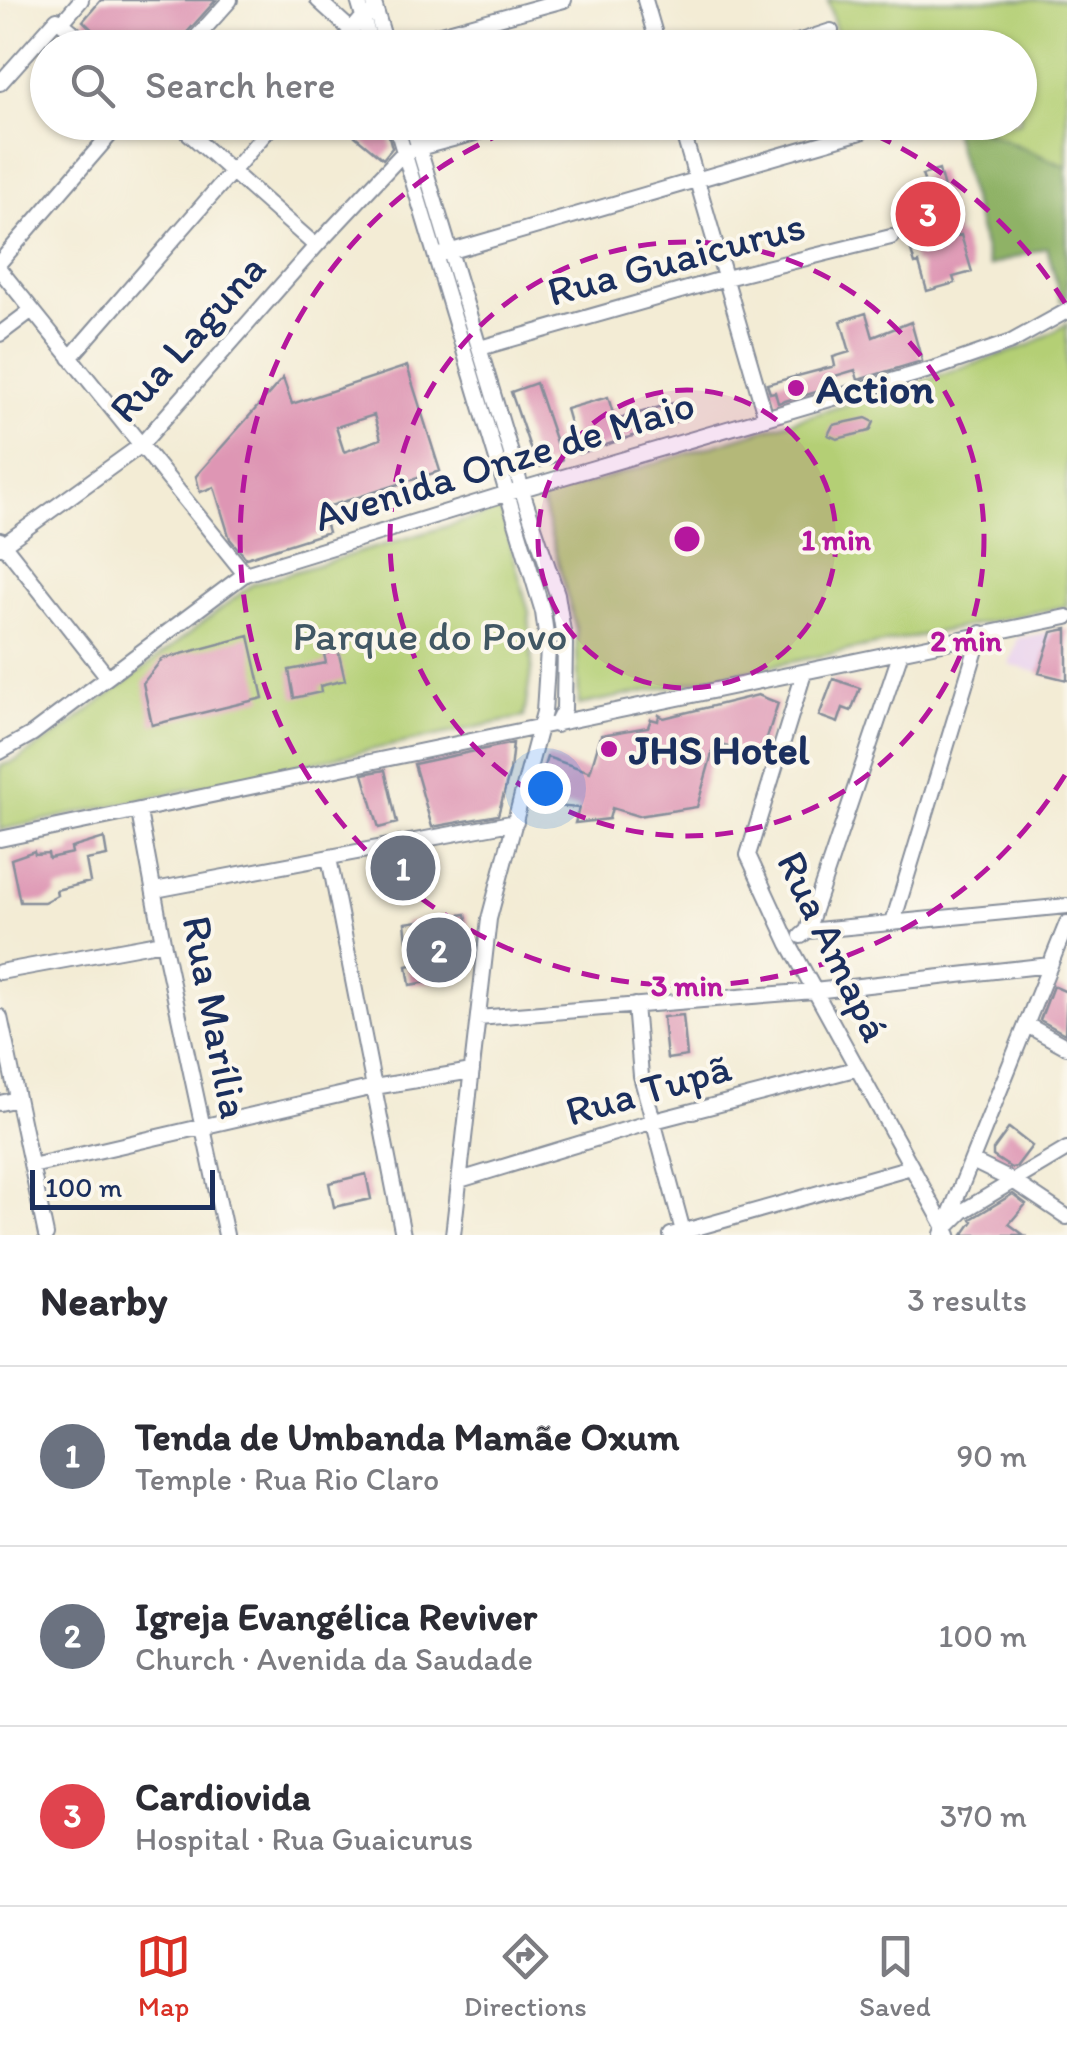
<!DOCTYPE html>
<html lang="en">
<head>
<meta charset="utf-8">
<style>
	body { margin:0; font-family:Itim,sans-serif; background:#f7f7f7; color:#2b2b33 }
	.scale { position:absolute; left:30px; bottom:25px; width:185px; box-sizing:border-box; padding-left:10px; border:5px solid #1b2f5e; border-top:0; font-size:28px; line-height:35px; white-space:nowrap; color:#1b2f5e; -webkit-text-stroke:8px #fbf7ec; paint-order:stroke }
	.you { position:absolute; left:545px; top:788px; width:35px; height:35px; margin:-25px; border:8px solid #fff; border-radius:50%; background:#1a73e8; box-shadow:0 0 0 15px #1a73e833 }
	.badge { display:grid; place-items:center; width:65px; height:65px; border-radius:50%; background:#d93025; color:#fff; font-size:32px; font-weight:700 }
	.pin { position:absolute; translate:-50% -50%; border:5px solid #fff; box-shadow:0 2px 10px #0006 }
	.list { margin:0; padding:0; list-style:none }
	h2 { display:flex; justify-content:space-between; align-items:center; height:130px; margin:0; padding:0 40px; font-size:42px }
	h2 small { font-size:32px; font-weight:400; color:#7c7c81 }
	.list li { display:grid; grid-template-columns:65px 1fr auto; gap:30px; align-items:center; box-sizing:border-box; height:180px; padding:0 40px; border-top:2px solid #e1e1e2 }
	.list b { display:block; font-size:38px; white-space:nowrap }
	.list p { margin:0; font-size:32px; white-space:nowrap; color:#7c7c81 }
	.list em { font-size:32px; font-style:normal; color:#7c7c81 }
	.icon { flex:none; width:55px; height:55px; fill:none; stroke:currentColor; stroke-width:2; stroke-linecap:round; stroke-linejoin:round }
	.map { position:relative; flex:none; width:1067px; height:1235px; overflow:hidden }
	.search { position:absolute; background:#fff; box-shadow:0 2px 8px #0004; left:30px; right:30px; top:30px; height:110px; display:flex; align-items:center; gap:25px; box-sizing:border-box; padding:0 35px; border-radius:55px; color:#7c7c81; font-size:38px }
	.sheet { height:670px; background:#fff }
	nav { display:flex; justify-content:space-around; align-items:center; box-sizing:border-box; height:140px; border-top:2px solid #e1e1e2; background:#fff; font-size:28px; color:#7c7c81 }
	nav a { display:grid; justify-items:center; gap:5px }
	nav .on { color:#d93025 }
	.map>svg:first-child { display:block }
	.built { fill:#e9d2ee }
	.green { fill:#b4cf74; stroke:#687f69; stroke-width:2.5 }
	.forest { fill:#8fb266; stroke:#557062; stroke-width:2.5 }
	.building { fill:#de96b4; fill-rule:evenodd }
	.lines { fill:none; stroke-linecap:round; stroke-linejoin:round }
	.minor-casing { stroke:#878e9a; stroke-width:18 }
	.minor { stroke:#fff; stroke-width:14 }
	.ring { fill:none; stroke:#b5179e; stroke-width:5; stroke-dasharray:18 12 }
	.poi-dot { fill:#b5179e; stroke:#fbf7ec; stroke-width:4 }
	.labels { text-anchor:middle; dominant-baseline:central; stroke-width:8; stroke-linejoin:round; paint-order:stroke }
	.street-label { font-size:42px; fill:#1b2f5e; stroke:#fbf7ec }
	.poi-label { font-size:42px; font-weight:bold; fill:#1b2f5e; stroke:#fbf7ec; text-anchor:start }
	.park-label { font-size:42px; fill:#415764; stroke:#fbf7ec }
	.centre { fill:#b5179e; stroke:#fbf7ec; stroke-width:5 }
	.ring-label { font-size:30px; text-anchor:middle; font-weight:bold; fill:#b5179e; stroke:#fbf7ec; stroke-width:8; stroke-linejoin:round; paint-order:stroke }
</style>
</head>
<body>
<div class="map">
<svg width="1067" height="1235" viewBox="0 0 1067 1235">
	<rect width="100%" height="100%" fill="#fbf7ec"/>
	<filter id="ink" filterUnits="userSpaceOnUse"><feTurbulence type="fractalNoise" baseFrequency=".01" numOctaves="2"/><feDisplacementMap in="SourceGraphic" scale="20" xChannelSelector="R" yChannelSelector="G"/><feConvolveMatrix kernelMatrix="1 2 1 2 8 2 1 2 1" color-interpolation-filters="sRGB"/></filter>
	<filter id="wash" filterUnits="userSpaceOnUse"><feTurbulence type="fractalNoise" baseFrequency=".0048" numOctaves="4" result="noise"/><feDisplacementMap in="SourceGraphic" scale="40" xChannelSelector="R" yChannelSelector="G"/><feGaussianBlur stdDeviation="2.25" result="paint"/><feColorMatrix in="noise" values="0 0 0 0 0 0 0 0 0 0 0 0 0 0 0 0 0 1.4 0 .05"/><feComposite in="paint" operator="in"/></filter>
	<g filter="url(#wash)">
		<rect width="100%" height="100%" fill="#f3ecd5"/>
		<!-- built -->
		<path class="built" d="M1067 629V680L1009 665 1018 638Z"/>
		<!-- green -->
		<path class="green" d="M828 0H1067V167L965 123 1020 122V48L840 47Z
			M1067 324V606L579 705 576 630 541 498 933 378 1030 345Z
			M501 510 529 612 532 665 524 717 0 830V766L15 761 61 732 253 584Z"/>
		<!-- forest -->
		<path class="forest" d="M951 123H965L1067 167V297L1061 301 1047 247 989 266Z"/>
		<g id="blocks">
			<!-- building -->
			<path class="building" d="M101 0H216L173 48H111L83 21Z
				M365 122H385L392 148 383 159 355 136Z
				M939 170 957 236 961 235 972 272 953 277 955 283 927 291 919 263 915 264 910 248 914 247 900 194 926 186 922 175Z
				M866 313 873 337 911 322 922 361 858 380 855 370 828 378 830 388 778 403 775 392 770 393 767 384 835 366 833 357 850 352 841 321Z
				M407 366 440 471 327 507 332 516 326 525 328 532 246 558 230 539 214 487 200 492 196 476 283 378 292 404ZM374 415 381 439 344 452 336 427Z
				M536 383 562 460 537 468 511 392Z
				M608 397 615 420 673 403 678 421 579 454 566 409Z
				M866 418 874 422 870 431 837 439 828 435 833 425Z
				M1067 629V680L1039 673 1052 632Z
				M249 636 263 698 152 725 143 683 162 659Z
				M338 650 345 680 320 686 321 692 294 698 289 670 326 663 324 654Z
				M833 679 860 688 851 711 843 708 838 723 819 716Z
				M758 695 778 703 761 757 715 743 697 807 638 816 612 808 609 819 575 823 579 808 532 804 547 757 590 772 601 735 648 727 651 719 658 721 659 715 664 718Z
				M513 743 510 771 498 815 432 827 414 764Z
				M385 770 397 823 379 828 363 774Z
				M104 838 107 856 86 860 90 882 56 890 57 895 44 902H20L11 859 34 851 35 854 48 853 49 858 72 853 71 848Z
				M414 852 418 885 393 889 388 857Z
				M466 914 469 930 460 931 464 951 468 950V956L467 965 459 967 461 976 410 985 407 966 416 964 412 939 407 940 405 923Z
				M1053 986 1067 992 1065 1034 1040 1020Z
				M683 1015 687 1056 667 1059 663 1017Z
				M1009 1128 1032 1146 1016 1167 1011 1168 993 1156V1150Z
				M366 1174 371 1199 334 1207 329 1183Z
				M1013 1194 1026 1204 1009 1224 1024 1235H963L973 1221 971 1219Z"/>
		</g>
	</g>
	<g filter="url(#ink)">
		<use href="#blocks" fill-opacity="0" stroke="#878e9a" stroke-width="2.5"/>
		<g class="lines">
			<!-- minor casing -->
			<g class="minor-casing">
				<path id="minor" d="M318 0 351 30
					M358 0 372 48
					M373 0 387 48
					M645 0 659 48
					M63 21 81 0
					M187 48 230 0
					M337 48 363 17 376 11
					M390 48 564 0
					M779 48 831 31
					M0 83 57 19 92 48
					M176 122 316 246
					M395 122 543 612 548 649 544 712 489 919 453 1235
					M411 122 526 503 557 594 565 644 564 709 556 725
					M680 122 766 418
					M445 253 861 132
					M0 262 121 122
					M0 270 245 574
					M0 334 32 310
					M480 348 726 278 891 237
					M70 358 275 122
					M0 540 107 676
					M0 547 140 446 316 246 404 152 516 122
					M804 673 748 855 789 944 949 1235
					M0 752 32 734 245 574 505 494 936 368 1011 342 1067 311
					M139 812 163 942 226 1235
					M0 839 1067 617
					M329 858 403 1235
					M155 890 516 822
					M893 922 981 633
					M807 931 901 652
					M801 936 807 931 1067 906
					M0 972 163 942
					M635 1005 641 1076 684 1235
					M0 1017 46 1235
					M478 1018 814 991 1050 965
					M1027 1025 1067 1047
					M0 1103 17 1099
					M972 1161 1013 1181 1067 1217
					M32 1166 374 1087 472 1071
					M460 1180 654 1121 855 1069
					M950 1224 963 1211 1067 1149
					M942 1234 1067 923
					M671 1235 911 1167"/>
			</g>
			<!-- minor -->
			<use href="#minor" class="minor"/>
		</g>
	</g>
	<!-- distance rings -->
	<circle cx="687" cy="539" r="149" fill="#b5179e" fill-opacity=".12"/>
	<g class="ring">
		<circle cx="687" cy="539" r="149"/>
		<circle cx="687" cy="539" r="297"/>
		<path d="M1065 775A446 446 0 1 1 527 123M847 123A446 446 0 0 1 1065 303"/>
	</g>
	<!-- markers -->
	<g class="poi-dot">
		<circle cx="796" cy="388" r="10"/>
		<circle cx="609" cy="749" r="10"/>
	</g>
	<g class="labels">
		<!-- street labels -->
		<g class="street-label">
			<text transform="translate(676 258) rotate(-15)">Rua Guaicurus</text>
			<text transform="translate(187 338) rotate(-48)">Rua Laguna</text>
			<text transform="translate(504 460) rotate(-17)">Avenida Onze de Maio</text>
			<text transform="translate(834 946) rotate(64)">Rua Amapá</text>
			<text transform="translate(216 1017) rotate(79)">Rua Marília</text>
			<text transform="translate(648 1089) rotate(-16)">Rua Tupã</text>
		</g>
		<!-- poi labels -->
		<g class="poi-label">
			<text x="816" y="388">Action</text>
			<text x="629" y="749">JHS Hotel</text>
		</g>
		<!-- park labels -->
		<g class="park-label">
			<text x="430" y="635">Parque do Povo</text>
		</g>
	</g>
	<circle cx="687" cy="539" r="15" class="centre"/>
	<g class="ring-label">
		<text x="836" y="550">1 min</text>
		<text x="966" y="651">2 min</text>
		<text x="687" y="996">3 min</text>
	</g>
</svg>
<div class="scale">100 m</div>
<div class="you"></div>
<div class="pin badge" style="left:403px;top:868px;background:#6b7280">1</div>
<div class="pin badge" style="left:439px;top:950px;background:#6b7280">2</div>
<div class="pin badge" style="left:928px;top:214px;background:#e0444e">3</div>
<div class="search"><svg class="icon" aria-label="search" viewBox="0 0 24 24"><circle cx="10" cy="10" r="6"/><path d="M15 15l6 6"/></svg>Search here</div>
</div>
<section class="sheet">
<h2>Nearby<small>3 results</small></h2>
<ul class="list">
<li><span class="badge" style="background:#6b7280">1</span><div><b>Tenda de Umbanda Mamãe Oxum</b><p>Temple · Rua Rio Claro</p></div><em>90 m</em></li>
<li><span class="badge" style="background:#6b7280">2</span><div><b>Igreja Evangélica Reviver</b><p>Church · Avenida da Saudade</p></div><em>100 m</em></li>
<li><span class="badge" style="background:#e0444e">3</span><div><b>Cardiovida</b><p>Hospital · Rua Guaicurus</p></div><em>370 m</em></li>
</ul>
</section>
<nav>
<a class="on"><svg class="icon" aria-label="map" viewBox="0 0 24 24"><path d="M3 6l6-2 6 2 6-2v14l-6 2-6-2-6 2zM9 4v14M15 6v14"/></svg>Map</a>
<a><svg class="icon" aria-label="directions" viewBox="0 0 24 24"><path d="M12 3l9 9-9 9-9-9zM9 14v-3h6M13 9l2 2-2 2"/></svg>Directions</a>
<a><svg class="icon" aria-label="saved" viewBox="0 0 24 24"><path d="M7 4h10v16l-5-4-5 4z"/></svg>Saved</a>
</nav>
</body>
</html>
